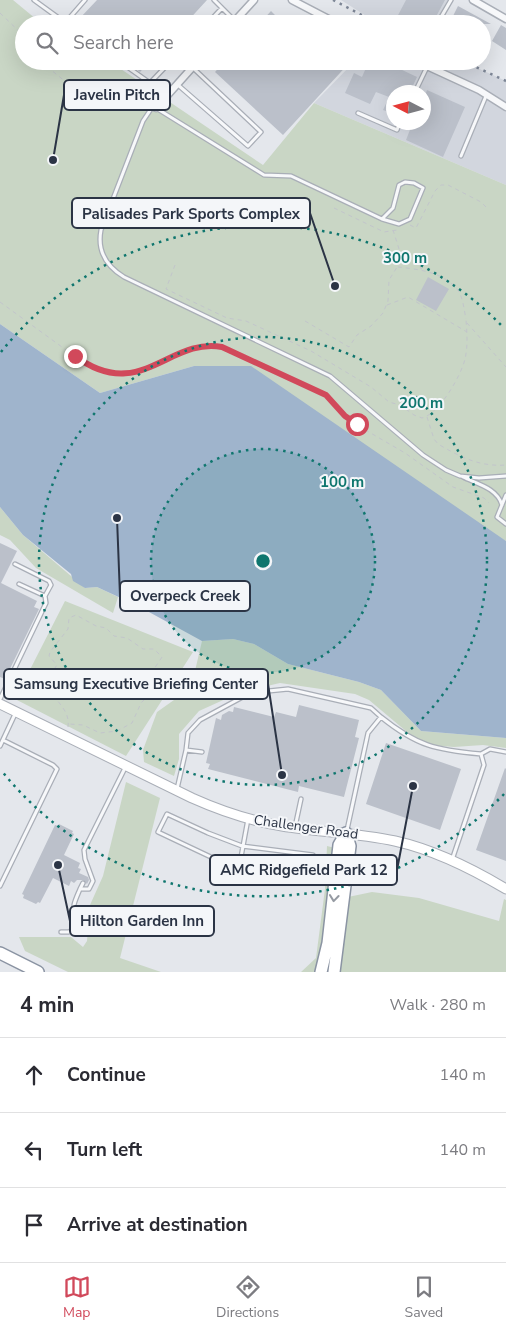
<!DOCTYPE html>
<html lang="en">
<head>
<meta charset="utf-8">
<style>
	body { margin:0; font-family:"Nunito Sans",sans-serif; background:#f2f2f3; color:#2b2b33 }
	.compass { position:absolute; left:386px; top:85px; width:45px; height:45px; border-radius:50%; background:#fff; box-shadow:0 5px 20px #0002; rotate:276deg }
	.stop { position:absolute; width:15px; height:15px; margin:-11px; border:4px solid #d1495b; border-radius:50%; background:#fff }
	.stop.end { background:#d1495b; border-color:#fff; box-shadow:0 1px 5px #0008 }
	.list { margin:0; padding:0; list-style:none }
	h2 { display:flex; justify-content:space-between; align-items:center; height:65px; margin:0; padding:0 20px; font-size:21px }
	h2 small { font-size:16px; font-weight:400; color:#7c7c81 }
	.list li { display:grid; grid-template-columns:32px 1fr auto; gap:15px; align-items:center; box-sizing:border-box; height:75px; padding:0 20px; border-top:1px solid #e1e1e2 }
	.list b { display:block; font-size:19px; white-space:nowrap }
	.list em { font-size:16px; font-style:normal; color:#7c7c81 }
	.icon { flex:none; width:28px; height:28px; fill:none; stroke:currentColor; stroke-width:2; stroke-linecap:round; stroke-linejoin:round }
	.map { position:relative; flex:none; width:506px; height:972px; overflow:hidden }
	.search { position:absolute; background:#fff; box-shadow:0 5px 20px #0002; left:15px; right:15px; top:15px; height:55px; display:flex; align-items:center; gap:12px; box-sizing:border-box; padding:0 18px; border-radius:28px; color:#7c7c81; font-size:19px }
	.sheet { height:290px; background:#fff }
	nav { display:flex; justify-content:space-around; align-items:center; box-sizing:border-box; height:70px; border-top:1px solid #e1e1e2; background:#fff; font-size:14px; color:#7c7c81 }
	nav a { display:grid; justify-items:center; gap:2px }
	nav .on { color:#d1495b }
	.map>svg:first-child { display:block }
	.built { fill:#d2d6de; fill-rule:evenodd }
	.green { fill:#c9d6c5 }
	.water { fill:#9fb4cc }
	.building { fill:#bbc0ca }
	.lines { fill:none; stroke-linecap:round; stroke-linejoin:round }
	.lane-casing { stroke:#a9aeb7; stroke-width:5.5 }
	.street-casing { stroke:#a9aeb7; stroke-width:9 }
	.secondary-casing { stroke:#a9aeb7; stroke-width:11 }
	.highway-casing { stroke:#8b94a3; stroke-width:14 }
	.path { stroke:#c2c5cb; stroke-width:1; stroke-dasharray:4 4; stroke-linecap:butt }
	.lane { stroke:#f7f8fa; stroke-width:3 }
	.street { stroke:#f7f8fa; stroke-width:6 }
	.secondary { stroke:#fff; stroke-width:9 }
	.highway { stroke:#fff; stroke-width:11 }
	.rail { stroke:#7d8696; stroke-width:2.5; stroke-dasharray:2.5 5; stroke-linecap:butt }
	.oneway { stroke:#959aa2 }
	.route { stroke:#d1495b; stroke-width:6 }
	.ring { fill:none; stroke:#0f766e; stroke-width:2.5; stroke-dasharray:2.5 5 }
	.labels { text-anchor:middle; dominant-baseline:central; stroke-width:4; stroke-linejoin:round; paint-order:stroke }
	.street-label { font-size:14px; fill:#2b3445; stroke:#f4f6f9 }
	.centre { fill:#0f766e; stroke:#f4f6f9; stroke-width:2.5 }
	.ring-label { font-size:15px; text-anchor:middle; font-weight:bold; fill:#0f766e; stroke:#f4f6f9; stroke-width:4; stroke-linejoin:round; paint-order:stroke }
	.leader { fill:none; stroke:#2b3445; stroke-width:2 }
	.callout-dot { fill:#2b3445; stroke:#f4f6f9; stroke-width:2 }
	.callout { fill:#f4f6f9; stroke:#2b3445; stroke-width:2 }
	.callout-label { font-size:15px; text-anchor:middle; font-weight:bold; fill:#2b3445 }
</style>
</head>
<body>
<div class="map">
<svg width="506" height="972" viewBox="0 0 506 972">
	<rect width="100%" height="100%" fill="#e4e7ec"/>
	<!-- built -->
	<path class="built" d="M341 0H449L439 24H379Z
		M355 61H462L506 81V185L314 103ZM394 92H424V122H394Z"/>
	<!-- green -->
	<path class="green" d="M0 0H13L42 24H24V61H109L263 165 314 103 506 185V541L194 366 100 393 0 324Z
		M0 507 23 535 85 588 97 587 118 597 113 613 36 568 10 540 0 535Z
		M65 601 193 652 126 756 15 699Z
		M233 639 254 644 288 664 359 682 381 690 421 731 506 738V748L483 745 454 747 430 745 413 737 369 700 355 694 280 683 241 692 199 711 179 734V759L174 776 144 762 143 750 157 712 191 688 202 641Z
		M126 782 160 798 120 958 161 972H68L25 951 19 937H71L83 947 87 941 90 905 103 876Z
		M327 846 335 848 326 934 317 972H301L316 958 325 889Z
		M372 892 419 898 499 921 504 899 506 900V972H339L348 897Z"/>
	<!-- water -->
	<path class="water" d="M0 324 100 393 194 366H251L506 541V738L421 731 381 690 359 682 288 664 254 644 233 639 202 641 138 606 97 587 85 588 73 581 71 574 23 535 0 507Z"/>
	<!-- building -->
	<path class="building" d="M97 0H207L185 24H86L80 18Z
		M406 0H445L432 24H404L396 19Z
		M458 6 491 24H449Z
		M271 11 284 24H259Z
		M501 25 506 28V50L492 41Z
		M127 61H150L140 72Z
		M225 61H351L283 135 215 72Z
		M369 61H383L417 77 410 92H394V114L383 110 389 97 376 92 370 104 345 93 354 73 362 77Z
		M427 90 465 107 443 157 406 140 413 122H424V99Z
		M428 277 449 289 436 311 416 300Z
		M0 543 17 551 1 583 37 601 34 607 39 609 5 679 0 677Z
		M299 705 359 720 355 737 359 738 344 797 299 786 298 792 208 769 210 764 206 763 216 718 221 720 222 715 229 711 233 712 234 707 274 717 276 712 296 717Z
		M386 743 461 769 440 830 366 804Z
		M505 768 506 769V861L476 850Z
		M59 824 73 831 72 833 74 834 64 855 80 863 78 868 81 869 79 873 88 877 89 880 87 884 83 880H77L74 883 71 881 69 886 53 878 40 903 38 902 36 904 23 898 24 895 22 894 55 825 58 826Z"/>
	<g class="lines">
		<!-- lane casing -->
		<g class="lane-casing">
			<path id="lane" d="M34 0 67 24
				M214 0 234 20
				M65 23 85 0
				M207 24 222 8
				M437 24 451 0
				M119 61 150 83 171 61
				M150 83 167 95
				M178 85 248 146 261 132 193 68
				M415 92 427 67
				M358 113 397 130 400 122
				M461 156 486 96
				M405 182 414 183 423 188 410 219 399 224 382 219 393 208 399 185Z
				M382 219 291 176 264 175 156 108 151 109 143 121 101 230C97 251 106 266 124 277L330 376 423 455 446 470 460 476 479 478 506 476
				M463 477C477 484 497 488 502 505
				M506 495 497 517 506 524
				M15 564 49 581 51 585 45 596
				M0 699 46 603 45 596 19 584
				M381 717C417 746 436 750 481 754L484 765 452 860
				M0 746 16 712
				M186 750 202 752
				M481 754 490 749 506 752
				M177 789 186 750 188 733 200 720 250 693 288 689 371 708 381 717 368 733 347 830
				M167 814 208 833 242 846 313 855 310 876 232 867 158 832Z
				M295 827 301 799
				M239 868 248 819
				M0 886 57 769 53 765 3 740
				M80 889 83 883
				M61 932H69C81 924 72 916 74 905 75 900 78 894 80 889H89L93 881 85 859 84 850 126 766"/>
		</g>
		<!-- street casing -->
		<g class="street-casing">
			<path id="street" d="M292 0 338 24
				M473 0 506 19
				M232 24 254 0
				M416 61 479 90 506 107
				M156 108 198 61"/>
		</g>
		<!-- secondary casing -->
		<g class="secondary-casing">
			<path id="secondary" d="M0 704 192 798C221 811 251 821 282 826 320 832 358 833 395 841 435 850 471 868 506 889"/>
		</g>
		<!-- highway casing -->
		<g class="highway-casing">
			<path id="highway" d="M0 953 38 972
				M321 972 328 943 339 845 346 833
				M334 972 350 846 346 833"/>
		</g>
		<!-- path -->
		<path class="path" d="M0 13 24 36
			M41 61C73 90 101 109 145 109
			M334 208 384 232 397 230
			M410 225 416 228 435 191 441 185H448L481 202 488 209
			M393 230 400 252 422 269
			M175 265 166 289 227 318 246 321 311 351 371 387 389 402 400 405 414 415 422 418C439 414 461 376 465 359 468 346 467 333 466 320
			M398 267C417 269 443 272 457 289 463 296 464 310 466 319
			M0 302 84 363 108 372 139 371 205 346 212 345 233 351 311 390 326 395 350 421 405 453 453 487 484 498 489 503
			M387 305 408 297 467 332
			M305 321 349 347 357 335 371 326 383 313 388 301 389 280 404 256
			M467 323 506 367
			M427 417 434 439 438 444C460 457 480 467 506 465
			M68 727C72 701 34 696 57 665L49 656 50 652 68 629 69 618 76 615 96 626 106 628 114 636 127 638 143 649H154L162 657 150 675 148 696 141 703 132 723 117 731 100 733 83 725 69 724"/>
		<!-- lane -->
		<use href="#lane" class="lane"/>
		<!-- street -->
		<use href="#street" class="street"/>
		<!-- secondary -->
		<use href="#secondary" class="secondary"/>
		<!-- highway -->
		<use href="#highway" class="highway"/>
		<!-- rail -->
		<path class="rail" d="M333 0 379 24
			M463 61 506 81"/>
	</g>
	<!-- one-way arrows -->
	<defs><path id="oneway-chevron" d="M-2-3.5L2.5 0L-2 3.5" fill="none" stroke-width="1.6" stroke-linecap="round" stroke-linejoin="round" transform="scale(1.25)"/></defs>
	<use class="oneway" href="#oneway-chevron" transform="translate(334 898) rotate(96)"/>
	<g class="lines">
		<!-- route -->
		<path class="route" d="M75 356C140 404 169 337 222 347L326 395 345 416 357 424"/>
	</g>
	<!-- distance rings -->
	<circle cx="263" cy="561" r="112" fill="#0f766e" fill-opacity=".12"/>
	<g class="ring">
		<circle cx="263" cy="561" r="112"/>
		<circle cx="263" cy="561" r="224"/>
		<path d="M504 794A335 335 0 0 1 1 770M1 352A335 335 0 0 1 504 328"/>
	</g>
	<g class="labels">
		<!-- street labels -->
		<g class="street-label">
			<text transform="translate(306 827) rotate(8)">Challenger Road</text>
		</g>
	</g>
	<circle cx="263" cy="561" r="8" class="centre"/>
	<g class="ring-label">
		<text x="405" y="263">300 m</text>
		<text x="421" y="408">200 m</text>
		<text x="342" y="487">100 m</text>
	</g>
	<!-- callouts -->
	<path class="leader" d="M53 160L64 95M335 286L310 213M117 518L120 596M282 775L268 684M413 786L397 870M58 865L70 921"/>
	<g class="callout-dot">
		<circle cx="53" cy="160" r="5"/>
		<circle cx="335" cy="286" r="5"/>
		<circle cx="117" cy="518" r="5"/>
		<circle cx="282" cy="775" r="5"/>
		<circle cx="413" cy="786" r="5"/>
		<circle cx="58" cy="865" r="5"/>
	</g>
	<g class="callout">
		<rect x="64" y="80" width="106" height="30" rx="5"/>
		<rect x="72" y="198" width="238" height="30" rx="5"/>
		<rect x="120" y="581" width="130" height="30" rx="5"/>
		<rect x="4" y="669" width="264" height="30" rx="5"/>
		<rect x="210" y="855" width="187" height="30" rx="5"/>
		<rect x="70" y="906" width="144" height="30" rx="5"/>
	</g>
	<g class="callout-label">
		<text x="117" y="100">Javelin Pitch</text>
		<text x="191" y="219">Palisades Park Sports Complex</text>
		<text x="185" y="601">Overpeck Creek</text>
		<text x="136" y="689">Samsung Executive Briefing Center</text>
		<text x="304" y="875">AMC Ridgefield Park 12</text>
		<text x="142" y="926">Hilton Garden Inn</text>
	</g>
</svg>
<svg class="compass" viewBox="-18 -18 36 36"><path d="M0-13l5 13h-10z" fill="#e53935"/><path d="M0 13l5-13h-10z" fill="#7c7c81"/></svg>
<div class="stop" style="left:357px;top:424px"></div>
<div class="stop end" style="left:75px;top:356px"></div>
<div class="search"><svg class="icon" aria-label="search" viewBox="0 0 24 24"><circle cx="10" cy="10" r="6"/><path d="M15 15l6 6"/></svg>Search here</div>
</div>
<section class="sheet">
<h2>4 min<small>Walk · 280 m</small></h2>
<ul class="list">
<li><svg class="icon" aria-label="ahead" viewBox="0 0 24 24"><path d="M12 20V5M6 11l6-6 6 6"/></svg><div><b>Continue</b></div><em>140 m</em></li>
<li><svg class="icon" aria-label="left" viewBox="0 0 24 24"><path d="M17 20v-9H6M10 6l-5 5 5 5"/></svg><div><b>Turn left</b></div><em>140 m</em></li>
<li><svg class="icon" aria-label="arrive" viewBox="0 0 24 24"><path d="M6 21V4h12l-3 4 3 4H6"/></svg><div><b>Arrive at destination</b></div></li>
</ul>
</section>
<nav>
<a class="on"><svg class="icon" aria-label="map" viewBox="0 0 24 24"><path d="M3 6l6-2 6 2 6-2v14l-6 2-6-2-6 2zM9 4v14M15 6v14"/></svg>Map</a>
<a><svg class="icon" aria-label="directions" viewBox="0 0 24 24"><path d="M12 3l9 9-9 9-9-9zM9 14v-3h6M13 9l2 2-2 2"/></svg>Directions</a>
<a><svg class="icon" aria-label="saved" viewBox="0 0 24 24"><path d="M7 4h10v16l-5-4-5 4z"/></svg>Saved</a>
</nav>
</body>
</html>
